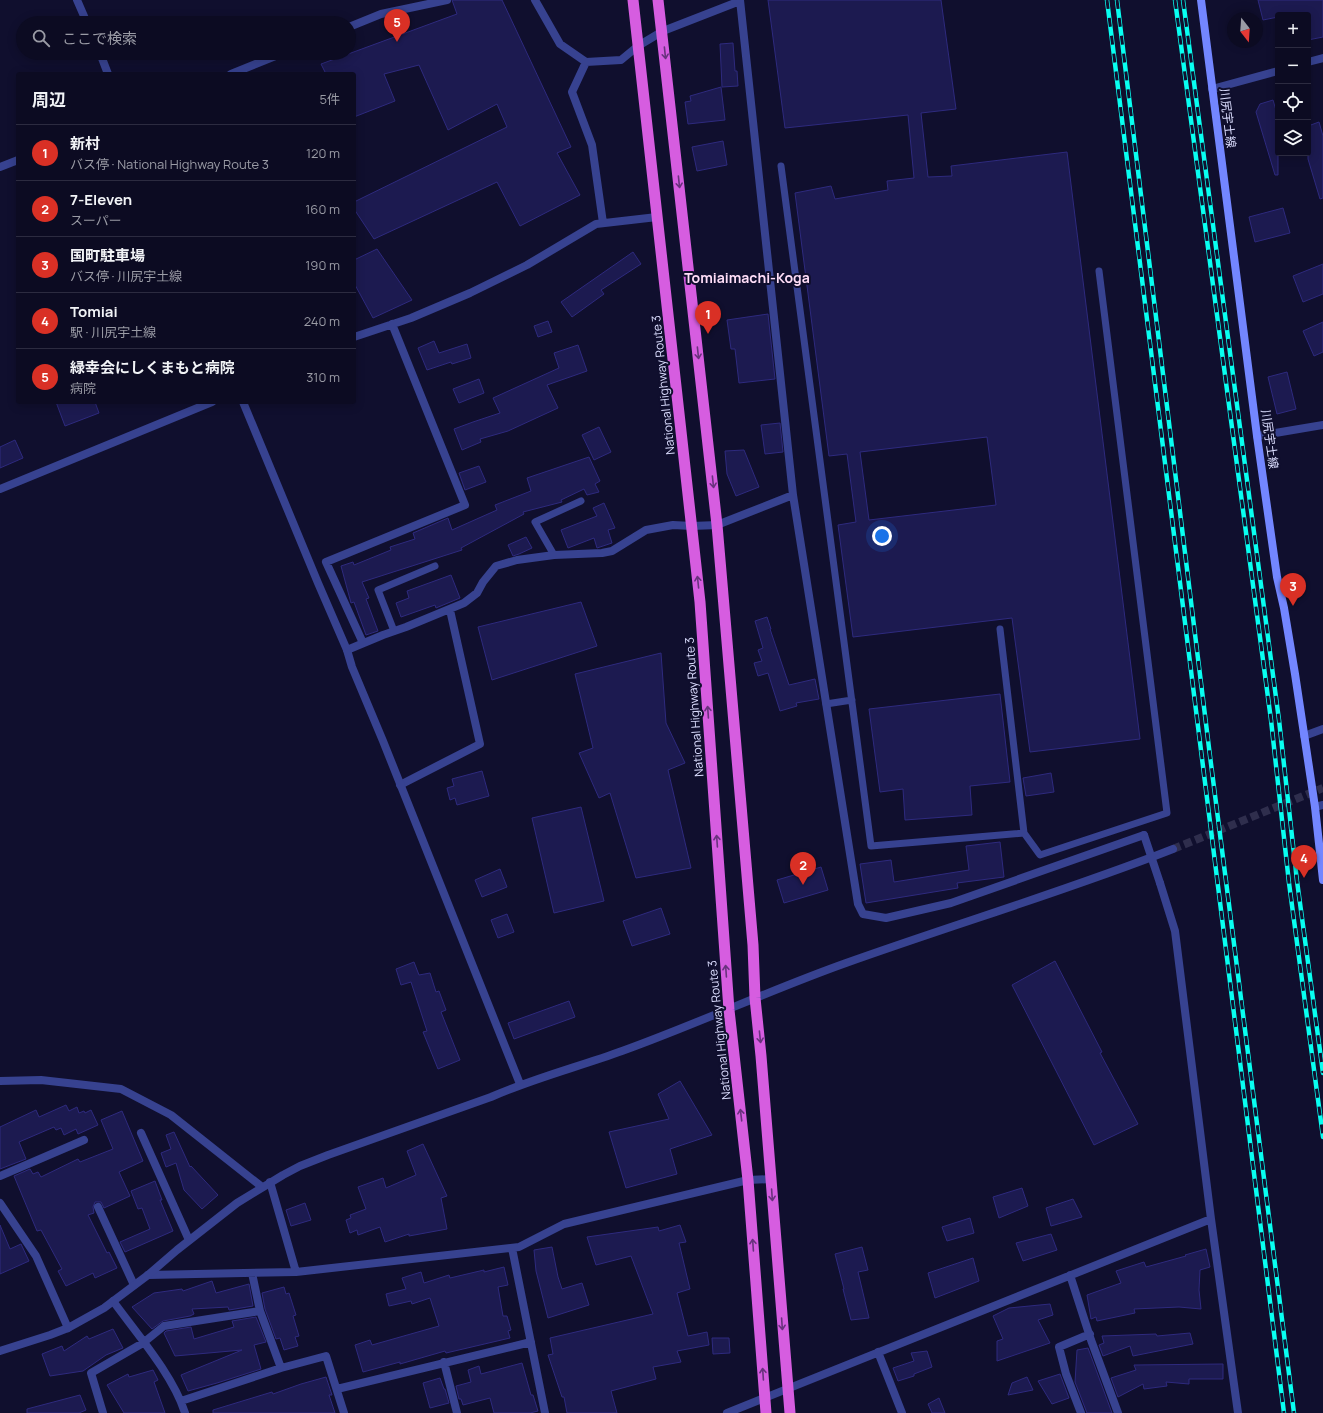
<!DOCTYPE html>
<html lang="ja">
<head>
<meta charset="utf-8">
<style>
	body { margin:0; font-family:Manrope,"Noto Sans JP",sans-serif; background:#1a192f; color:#f1f3f6 }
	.controls { position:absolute; right:12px; top:12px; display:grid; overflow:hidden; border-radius:4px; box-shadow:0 2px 10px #0003 }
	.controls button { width:36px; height:36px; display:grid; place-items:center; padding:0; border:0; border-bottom:1px solid #2c2b40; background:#0c0b22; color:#f1f3f6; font:20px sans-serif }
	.compass { position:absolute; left:1227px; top:12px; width:36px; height:36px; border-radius:50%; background:#0c0b22; box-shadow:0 2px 10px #0003; rotate:163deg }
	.you { position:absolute; left:882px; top:536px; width:14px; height:14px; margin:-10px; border:3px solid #fff; border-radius:50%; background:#1a73e8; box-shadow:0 0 0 6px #1a73e833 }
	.badge { display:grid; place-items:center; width:26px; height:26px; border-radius:50%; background:#d93025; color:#fff; font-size:13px; font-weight:700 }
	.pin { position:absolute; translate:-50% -33px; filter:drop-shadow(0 1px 2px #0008) }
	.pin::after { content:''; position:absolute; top:21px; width:14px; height:12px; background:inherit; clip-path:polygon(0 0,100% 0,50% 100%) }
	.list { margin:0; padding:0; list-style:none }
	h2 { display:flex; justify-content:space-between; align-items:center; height:52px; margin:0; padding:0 16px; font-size:17px }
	h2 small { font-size:13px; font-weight:400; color:#9a9ba5 }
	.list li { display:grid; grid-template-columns:26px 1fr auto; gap:12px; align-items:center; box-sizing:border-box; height:56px; padding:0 16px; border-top:1px solid #2c2b40 }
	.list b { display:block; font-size:15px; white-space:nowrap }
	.list p { margin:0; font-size:13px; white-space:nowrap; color:#9a9ba5 }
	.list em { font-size:13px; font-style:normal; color:#9a9ba5 }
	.icon { flex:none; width:22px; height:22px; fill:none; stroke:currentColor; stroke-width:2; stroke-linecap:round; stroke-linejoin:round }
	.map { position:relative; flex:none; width:1323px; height:1413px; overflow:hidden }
	.search { position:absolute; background:#0c0b22; box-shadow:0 2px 10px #0003; left:16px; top:16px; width:340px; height:44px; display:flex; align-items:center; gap:10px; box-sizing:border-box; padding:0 14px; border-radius:22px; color:#9a9ba5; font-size:15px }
	.panel { position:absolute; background:#0c0b22; box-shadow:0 2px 10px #0003; left:16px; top:72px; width:340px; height:332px; border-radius:4px }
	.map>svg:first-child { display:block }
	.building { fill:#1c1a50; stroke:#2e2a7e; fill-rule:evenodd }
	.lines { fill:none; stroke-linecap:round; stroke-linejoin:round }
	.tertiary-tunnel { stroke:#2f2e4d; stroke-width:8; stroke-dasharray:8 4; stroke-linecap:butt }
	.service { stroke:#374290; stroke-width:7 }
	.minor { stroke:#374290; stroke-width:8 }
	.tertiary { stroke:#374290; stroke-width:8 }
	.secondary { stroke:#7386ff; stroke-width:8 }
	.trunk { stroke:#d65de0; stroke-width:11 }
	.rail-casing { stroke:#08fff1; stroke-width:4.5 }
	.rail { stroke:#100f2e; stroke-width:3; stroke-dasharray:9; stroke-linecap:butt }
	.minor-bridge { stroke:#374290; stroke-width:8 }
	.oneway { stroke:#69327e }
	.labels { text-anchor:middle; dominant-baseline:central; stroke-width:4; stroke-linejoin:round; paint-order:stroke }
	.street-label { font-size:12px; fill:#dcdeff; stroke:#100f2e }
	.quarter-label { font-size:14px; font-weight:bold; fill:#ffdef8; stroke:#100f2e }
</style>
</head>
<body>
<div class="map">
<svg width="1323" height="1413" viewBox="0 0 1323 1413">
	<rect width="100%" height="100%" fill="#100f2e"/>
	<!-- building -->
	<path class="building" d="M452 0H502L571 147 557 153 580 195 520 226 497 182 374 239 354 209V202L507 127 497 104 448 130 419 65 384 74 395 101 354 117V74H326L321 64 457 14Z
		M768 0H941L956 109 921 113 928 177 952 176 951 166 1067 152 1140 739 1030 752 1012 618 853 637 838 525 856 522 847 454 829 456 795 193 831 186 835 199 888 190 887 181 914 178 908 115 785 128ZM987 437 996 505 869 520 860 452Z
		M1258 0H1323V37L1308 40V15H1278V17L1263 20Z
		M733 43 735 71H737L738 86 722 87 720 44Z
		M721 87 725 120 688 124 685 102 691 101 690 96Z
		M1273 100 1278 117V175H1275L1256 112 1260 104Z
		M1319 122 1323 136V198L1320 199 1308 159V126Z
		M723 141 727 165 697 171 692 147Z
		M1283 208 1290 233 1255 242 1249 217Z
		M377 249 412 300 373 318 354 283V260Z
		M633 252 641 264 601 290 604 294 572 317 561 302Z
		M1323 264V294L1303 302 1293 276Z
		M768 314 775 379 739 383 735 349H731L727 320Z
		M548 321 552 332 538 337 534 326Z
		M1323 322V352L1314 356 1303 331Z
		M434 341 439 353 467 344 471 358 452 364 451 362 427 370 418 348Z
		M578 345 587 371 547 385 558 408 508 431 480 439 481 442 462 450 454 429 473 422 500 413 493 398 559 368 554 353Z
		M1287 372 1296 409 1277 414 1268 377Z
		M479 379 484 393 459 403 453 389Z
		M56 402H95L99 413 65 426Z
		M780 423 783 452 765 454 761 425Z
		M599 427 611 452 594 460 582 435Z
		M15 440 23 458 0 468V447Z
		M744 450 759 487 736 496 727 474 725 451Z
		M589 457 600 481 595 484 599 492 587 495 584 489 561 500 562 502 523 512 524 514 461 548 462 550 362 582 369 598 366 599 378 631 366 635 354 602 351 603 341 566 353 562 354 565 391 550 390 547 415 539 413 533 448 518 452 530 497 510 495 505 531 491 527 478Z
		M479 466 486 482 465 490 459 473Z
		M604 503 615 528 608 530 612 543 597 548 594 538 568 548 561 530 597 516 593 508Z
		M526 537 532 548 519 554 513 556 508 545Z
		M451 575 460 598 436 608 435 605 401 617 396 603 409 598 407 591Z
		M581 602 597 646 492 680 478 627Z
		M767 617 771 629H770L789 685 815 679 819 699 796 703 797 706 780 711 768 673 758 676 754 663 762 661 758 650 763 648 755 621Z
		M661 653 666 723 685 763 668 770 691 868 636 878 610 793 599 798 579 753 593 748 575 674Z
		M1000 694 1010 782 970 786 972 815 905 820 903 789 880 792 869 709Z
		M482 771 489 796 457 805 455 798 450 800 447 788 454 786 452 779Z
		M1051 773 1054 792 1026 796 1023 778Z
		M581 807 604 901 554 913 532 818Z
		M1000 842 1004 877 957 883 958 888 866 903 860 864 891 860 894 882 969 870 966 846Z
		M821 867 828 890 784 903 777 880Z
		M500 869 507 887 482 897 475 880Z
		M661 908 670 934 632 946 623 921Z
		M507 914 514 932 498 938 491 920Z
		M1055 961 1102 1052 1100 1053 1138 1124 1094 1145 1012 985Z
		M414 962 419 975 430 973 436 992 439 991 446 1010 441 1012 460 1060 438 1069 423 1032 427 1031 411 982 401 985 396 969Z
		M569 1001 575 1017 514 1039 508 1023Z
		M680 1081 712 1135 670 1149 677 1174 626 1188 609 1132 669 1119 658 1094Z
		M66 1105 69 1111 77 1107 79 1113 84 1111 85 1113 91 1110 98 1125 78 1134 76 1129 64 1135 61 1128 56 1130 54 1127 19 1142 26 1159 0 1169V1127L36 1110 39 1117Z
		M122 1111 143 1161 119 1172 130 1196 104 1208 101 1202H95L93 1207 94 1213 88 1215 107 1253 109 1252 117 1268 95 1278 93 1273 66 1286 58 1271 62 1269 41 1230 37 1231 14 1176 30 1169 33 1174 38 1172 41 1177 78 1159 80 1162 113 1149 101 1120Z
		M174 1132 190 1167 191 1166 218 1195 202 1209 184 1190 176 1163 166 1167 161 1153 171 1149 166 1135Z
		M423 1144 447 1196 441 1198 447 1229 409 1236V1234L385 1242 380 1227 358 1235 357 1230 350 1233 346 1220 351 1218 350 1215 366 1209 358 1187 383 1178 386 1188 416 1175 407 1151Z
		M155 1181 162 1200H160L173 1231 125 1252 120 1242 150 1229 142 1208 138 1209 131 1191Z
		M1022 1188 1028 1206 999 1218 993 1197Z
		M1073 1199 1082 1217 1051 1226 1046 1208Z
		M305 1203 311 1220 291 1226 286 1210Z
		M970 1218 974 1233 947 1241 942 1227Z
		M0 1225 10 1249 21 1244 29 1261 0 1274Z
		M680 1225 686 1242 679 1243 690 1289 677 1293 688 1336 707 1332 709 1345 677 1351 681 1362 653 1367 656 1379 611 1391 617 1413H567L564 1397H562L548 1355 553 1354 550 1338 653 1314 631 1256 596 1265 587 1237 658 1227 659 1231Z
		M1051 1234 1057 1250 1023 1261 1016 1243Z
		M552 1247 558 1277 562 1289 582 1283 589 1305 548 1318 536 1271 534 1250Z
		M862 1247 868 1270 858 1272 869 1318 851 1320 843 1289H844L835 1254Z
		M1206 1249 1210 1267 1200 1270 1199 1290 1201 1309 1179 1307 1134 1309 1135 1313 1097 1321 1096 1317 1091 1319 1087 1295 1121 1283 1116 1271 1144 1262 1146 1267 1186 1256 1185 1255Z
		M973 1258 979 1281 935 1298 928 1273Z
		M504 1267 508 1285 498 1287 503 1316H507L511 1330 508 1331 510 1338 446 1353 445 1351 400 1364V1362L363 1372 355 1345 370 1340 372 1345 439 1326 430 1298 412 1304 411 1301 389 1306 386 1294 406 1289 402 1278 421 1272 424 1283 449 1275 450 1278 484 1270V1272Z
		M212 1281 216 1293 249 1284 253 1306 229 1310 228 1307 192 1309 194 1314 190 1316 163 1321 152 1329 132 1307 154 1293 182 1289 183 1291Z
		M284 1287 286 1294 289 1293 296 1315 293 1316 299 1336 295 1337 298 1346 284 1350 280 1338 276 1339 265 1309 262 1293Z
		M1050 1304 1053 1315 1038 1320 1050 1343 997 1361V1341L1003 1339 993 1316 1009 1308Z
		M256 1317 266 1342 254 1345 261 1369 217 1383 188 1391 181 1375 242 1350 175 1356 164 1333 166 1331 191 1327 194 1339 234 1327 232 1321Z
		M113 1329 123 1348 106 1355 83 1371 50 1376 42 1354 62 1346 64 1351 87 1336 89 1339Z
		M1190 1333 1193 1344 1133 1356 1130 1346 1103 1356 1099 1345 1104 1343 1102 1336 1156 1334 1157 1336Z
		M712 1338H729L730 1353 713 1354Z
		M1088 1348 1112 1413H1087L1075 1382 1077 1350Z
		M927 1351 932 1367 914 1374V1376L898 1381 893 1368 914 1361 911 1353Z
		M522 1363 531 1395H533L538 1411 530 1413H494L490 1398 463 1405 461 1399H459L456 1386 471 1382 468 1370 479 1366 481 1374Z
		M1223 1364V1379H1189V1384L1166 1382 1167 1386 1144 1389 1143 1384 1118 1397 1111 1378 1136 1370 1134 1365Z
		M153 1370 158 1380 154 1382 165 1413H124L107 1385 128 1374 129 1377Z
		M1060 1374 1069 1398 1052 1404 1038 1381Z
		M326 1377 332 1395H329L335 1413H213V1410L272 1392 273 1394 301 1384Z
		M1027 1377 1033 1390 1008 1395 1012 1383Z
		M440 1378 444 1389H445L449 1403 430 1408 423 1383Z
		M80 1395 86 1410 79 1413H27V1409Z
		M939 1398 945 1413H932L928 1404Z"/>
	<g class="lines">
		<!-- tertiary-tunnel -->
		<path class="tertiary-tunnel" d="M1173 849 1323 788"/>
		<!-- service -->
		<path class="service" d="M781 166 871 846 1024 833 1040 855 1167 813 1099 271
			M554 555 535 522 581 501
			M1000 629 1024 833
			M394 631 378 590 435 566
			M826 704 852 700"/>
		<!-- minor -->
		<path class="minor" d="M535 0 560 44 586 62 621 60 638 46 663 31 740 1
			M740 0 793 495 858 904 863 914 886 918 951 903 1144 835
			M349 27 381 14 447 0
			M586 62 572 92 592 145 603 223
			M1308 62 1323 58
			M231 74 283 53
			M1212 89 1278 71
			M0 167 18 160
			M354 337 411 318 470 293 527 265 596 224 657 217
			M1257 436 1323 425
			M363 643 326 562 465 505 392 324
			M347 650 383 635 406 627 464 603 477 593 483 582 496 566 517 560 554 555 602 553 612 551 646 530 673 525 692 526 717 525 793 495
			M1304 736 1323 729
			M400 785 480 744 450 610
			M1315 807 1323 805
			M1160 883 1175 931 1211 1219 1238 1413
			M0 1081 41 1080 121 1089 171 1115 262 1187
			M141 1133 189 1240
			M0 1176 84 1140
			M270 1182 296 1272
			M0 1203 36 1256 68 1328
			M98 1207 134 1285
			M512 1248 545 1413
			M252 1273 260 1311 281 1368
			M148 1275 296 1272 519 1247 564 1224 748 1180 771 1179
			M1070 1275 1091 1340 1118 1413
			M113 1301C137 1334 173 1375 185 1413
			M878 1352 902 1413
			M444 1362 457 1413
			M337 1389 531 1342
			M181 1401 281 1368 326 1356 344 1413
			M103 1413 91 1373 143 1343 164 1326 260 1311
			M727 1413 1211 1219
			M1081 1413 1066 1374 1059 1347 1090 1334"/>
		<!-- tertiary -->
		<path class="tertiary" d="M77 0 87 23
			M100 53 108 74
			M243 402 318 583 347 650 352 667 383 741 520 1084
			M0 489 212 402
			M0 1351 50 1335 68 1328 104 1308 148 1275 177 1250 237 1203 283 1175 300 1166 328 1155 491 1097C534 1078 578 1067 622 1051 697 1024 770 990 846 963 955 924 1066 891 1173 849"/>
		<!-- secondary -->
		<path class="secondary" d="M1201 0 1257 436 1277 577 1284 608 1295 674 1315 807 1323 880"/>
		<!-- trunk -->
		<path class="trunk" d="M633 0 700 602 729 1010 748 1180 766 1413
			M658 0 717 525 753 945 755 998 761 1056 790 1413"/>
		<!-- rail casing -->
		<g class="rail-casing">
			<path id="rail" d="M1107 0 1284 1413
				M1117 0 1210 756 1294 1413
				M1175 0 1271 720 1289 883 1323 1137
				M1183 0 1279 720 1297 881 1323 1073"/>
		</g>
		<!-- rail -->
		<use href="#rail" class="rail"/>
		<!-- minor-bridge -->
		<path class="minor-bridge" d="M1144 835 1160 883"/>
	</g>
	<!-- one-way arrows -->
	<defs><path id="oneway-shaft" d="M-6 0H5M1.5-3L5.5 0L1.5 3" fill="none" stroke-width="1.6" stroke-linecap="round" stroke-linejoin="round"/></defs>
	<g class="oneway">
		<use href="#oneway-shaft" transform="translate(665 53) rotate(84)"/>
		<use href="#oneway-shaft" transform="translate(679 182) rotate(84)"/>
		<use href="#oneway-shaft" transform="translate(698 353) rotate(84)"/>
		<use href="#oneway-shaft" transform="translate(713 482) rotate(84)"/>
		<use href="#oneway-shaft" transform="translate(698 582) rotate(-96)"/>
		<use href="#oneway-shaft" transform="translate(708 712) rotate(-94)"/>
		<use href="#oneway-shaft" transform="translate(717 841) rotate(-94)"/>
		<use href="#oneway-shaft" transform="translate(726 971) rotate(-94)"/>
		<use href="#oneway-shaft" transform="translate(760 1037) rotate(84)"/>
		<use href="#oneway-shaft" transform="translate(741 1115) rotate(-97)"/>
		<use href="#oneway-shaft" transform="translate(772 1195) rotate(86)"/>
		<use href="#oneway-shaft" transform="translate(753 1245) rotate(-94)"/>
		<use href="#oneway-shaft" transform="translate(782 1324) rotate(86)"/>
		<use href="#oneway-shaft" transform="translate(763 1374) rotate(-94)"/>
	</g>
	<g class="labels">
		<!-- street labels -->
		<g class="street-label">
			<text transform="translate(1228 118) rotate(83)">川尻宇土線</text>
			<text transform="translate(663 385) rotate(-96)">National Highway Route 3</text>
			<text transform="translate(1270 439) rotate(82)">川尻宇土線</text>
			<text transform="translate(694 707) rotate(-94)">National Highway Route 3</text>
			<text transform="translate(719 1030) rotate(-96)">National Highway Route 3</text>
		</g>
		<!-- quarter labels -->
		<g class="quarter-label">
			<text x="747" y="277">Tomiaimachi-Koga</text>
		</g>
	</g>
</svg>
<div class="controls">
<button>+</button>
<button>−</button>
<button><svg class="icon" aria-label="locate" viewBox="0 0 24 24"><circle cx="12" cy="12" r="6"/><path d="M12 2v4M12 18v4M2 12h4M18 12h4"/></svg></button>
<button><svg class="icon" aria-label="layers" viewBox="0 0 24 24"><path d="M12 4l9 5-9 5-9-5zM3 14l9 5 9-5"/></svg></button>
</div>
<svg class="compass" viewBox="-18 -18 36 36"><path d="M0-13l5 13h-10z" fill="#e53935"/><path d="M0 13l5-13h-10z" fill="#9a9ba5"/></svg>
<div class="you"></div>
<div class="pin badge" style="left:708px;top:334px">1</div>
<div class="pin badge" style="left:803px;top:885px">2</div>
<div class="pin badge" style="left:1293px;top:606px">3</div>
<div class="pin badge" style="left:1304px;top:878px">4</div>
<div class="pin badge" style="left:397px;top:42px">5</div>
<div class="search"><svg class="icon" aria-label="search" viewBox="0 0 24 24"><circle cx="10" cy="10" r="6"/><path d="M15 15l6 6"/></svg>ここで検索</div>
<section class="panel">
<h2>周辺<small>5件</small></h2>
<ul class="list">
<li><span class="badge">1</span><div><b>新村</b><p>バス停 · National Highway Route 3</p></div><em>120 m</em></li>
<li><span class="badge">2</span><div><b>7-Eleven</b><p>スーパー</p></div><em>160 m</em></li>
<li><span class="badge">3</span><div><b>国町駐車場</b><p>バス停 · 川尻宇土線</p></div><em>190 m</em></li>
<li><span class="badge">4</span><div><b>Tomiai</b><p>駅 · 川尻宇土線</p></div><em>240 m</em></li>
<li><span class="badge">5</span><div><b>緑幸会にしくまもと病院</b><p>病院</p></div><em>310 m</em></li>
</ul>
</section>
</div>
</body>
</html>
